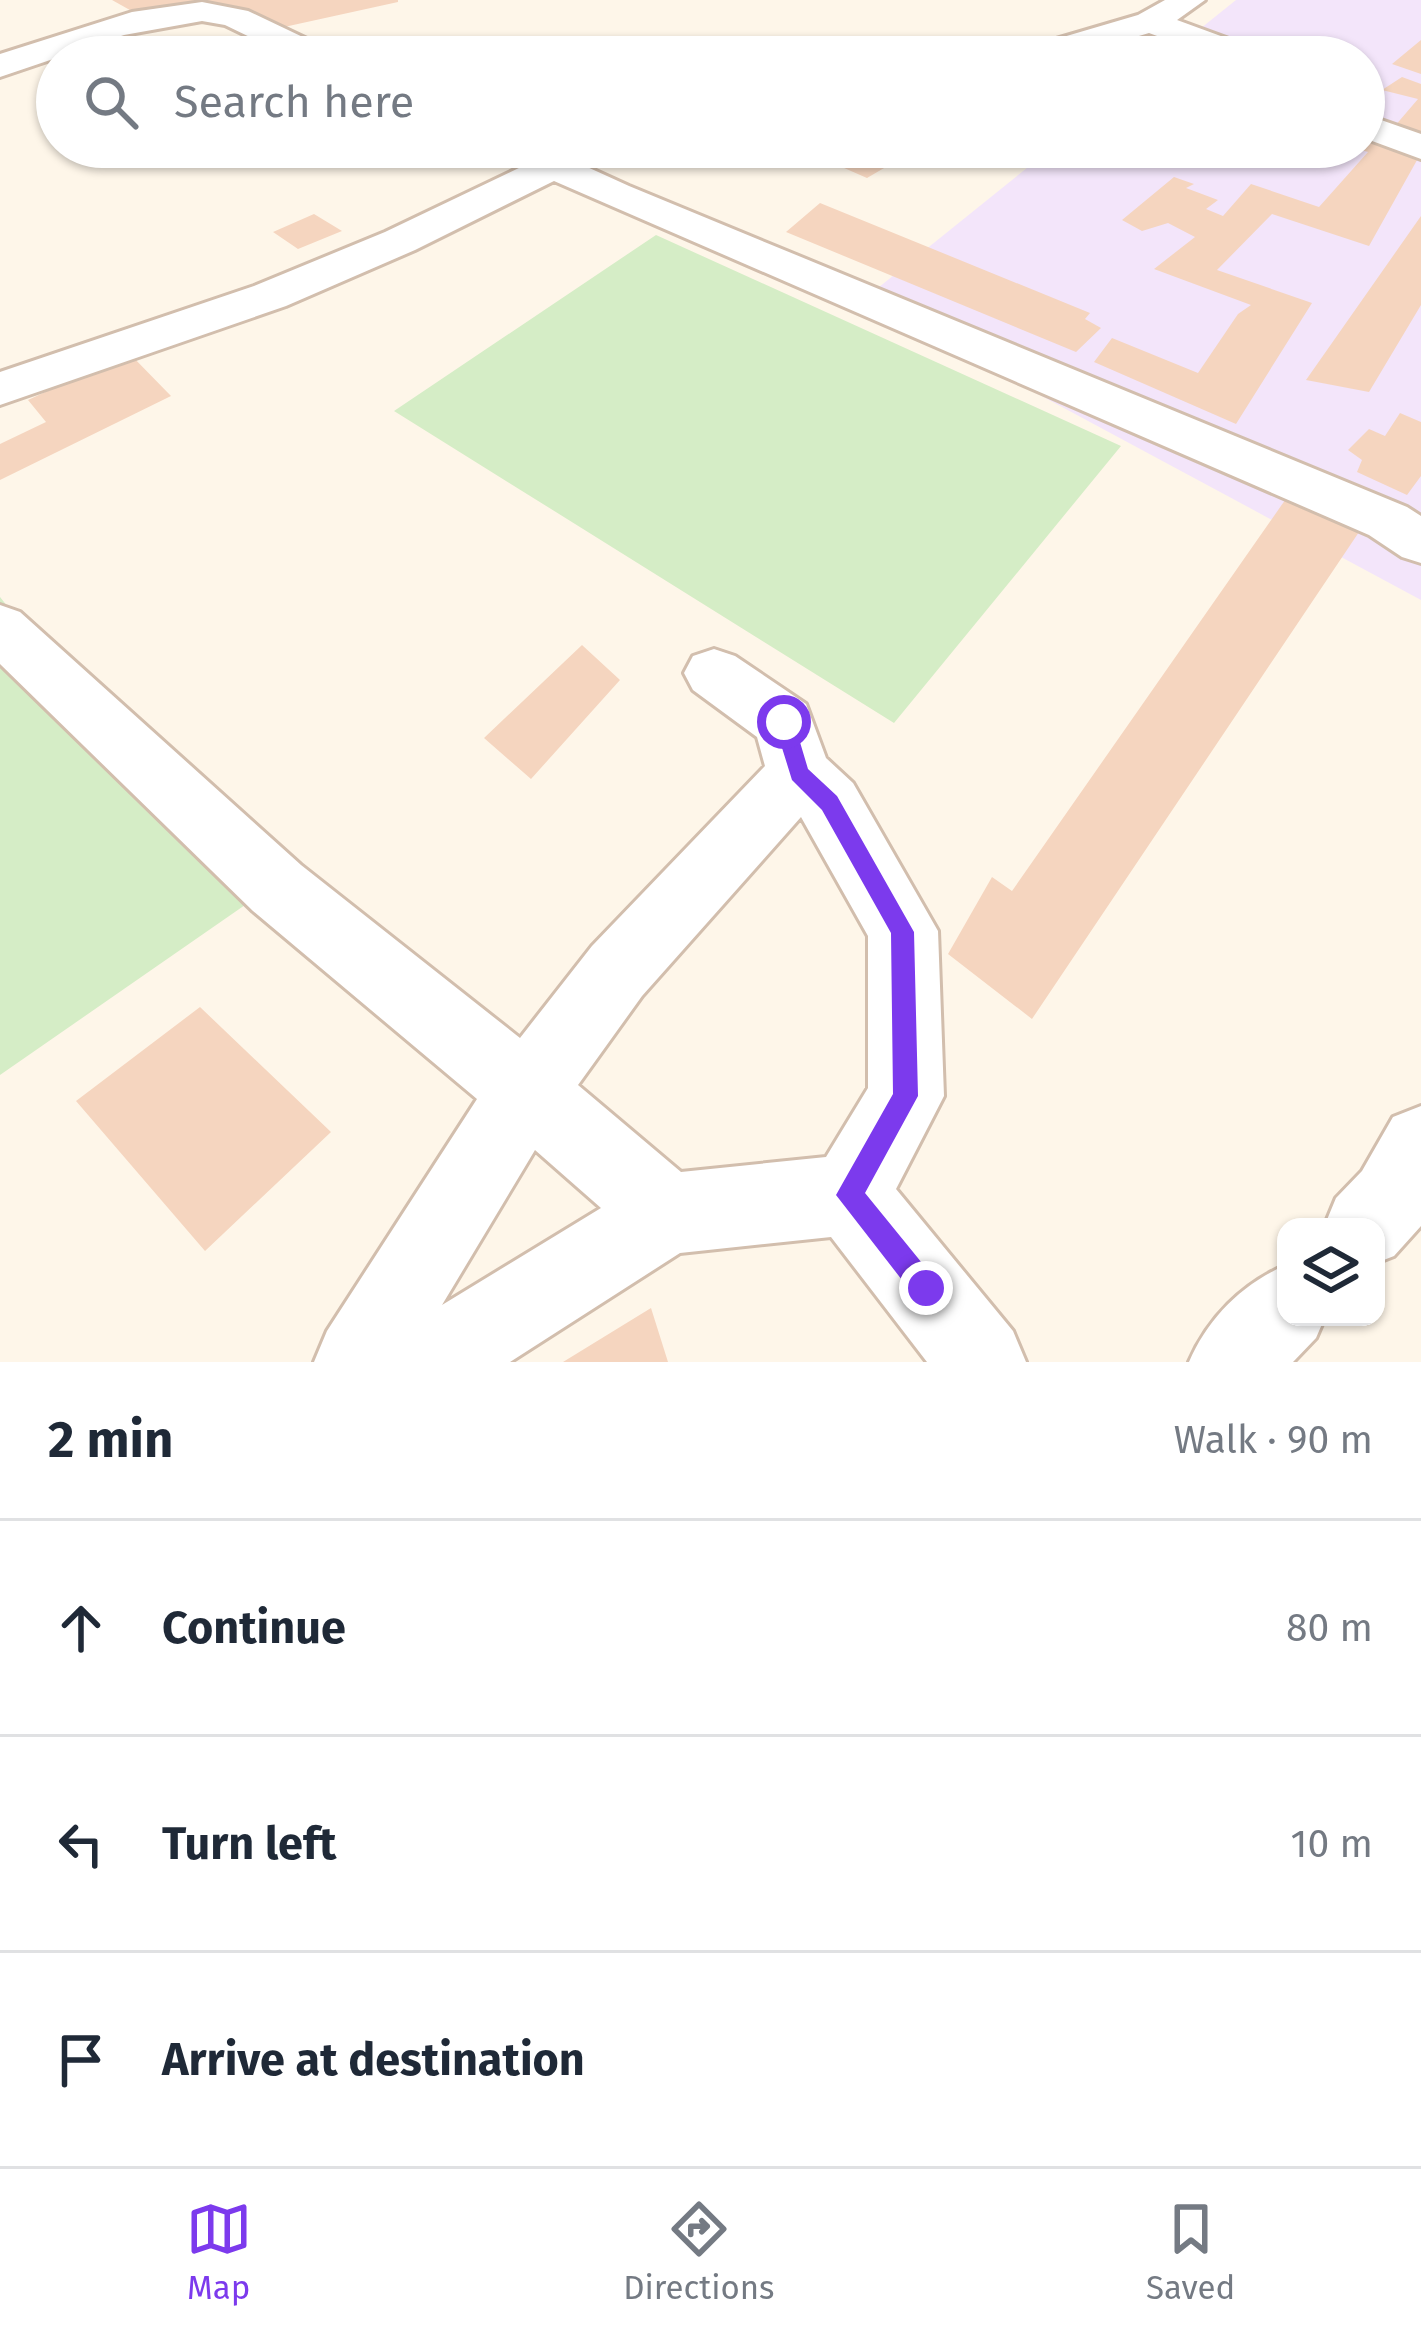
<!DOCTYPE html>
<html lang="en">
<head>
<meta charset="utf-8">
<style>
	body { margin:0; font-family:"Fira Sans",sans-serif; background:#f6f6f7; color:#1f2937 }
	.controls { position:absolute; right:36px; bottom:36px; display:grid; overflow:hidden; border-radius:24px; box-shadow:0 3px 9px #0004 }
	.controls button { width:108px; height:108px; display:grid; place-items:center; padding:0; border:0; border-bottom:3px solid #e0e1e3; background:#fff; color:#1f2937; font:60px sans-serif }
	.stop { position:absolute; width:36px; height:36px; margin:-27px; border:9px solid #7c3aed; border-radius:50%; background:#fff }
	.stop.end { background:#7c3aed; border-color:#fff; box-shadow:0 3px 12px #0008 }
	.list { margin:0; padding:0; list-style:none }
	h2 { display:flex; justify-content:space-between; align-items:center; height:156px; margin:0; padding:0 48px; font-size:51px }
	h2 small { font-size:39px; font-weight:400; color:#747a83 }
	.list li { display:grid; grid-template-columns:78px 1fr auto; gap:36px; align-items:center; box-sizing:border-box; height:216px; padding:0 48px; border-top:3px solid #e0e1e3 }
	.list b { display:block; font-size:45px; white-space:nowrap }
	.list em { font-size:39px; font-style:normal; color:#747a83 }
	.icon { flex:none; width:66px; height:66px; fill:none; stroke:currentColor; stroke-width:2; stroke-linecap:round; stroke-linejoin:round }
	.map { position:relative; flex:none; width:1421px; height:1362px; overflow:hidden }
	.search { position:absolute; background:#fff; box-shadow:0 3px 9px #0004; left:36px; right:36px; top:36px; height:132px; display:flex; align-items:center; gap:30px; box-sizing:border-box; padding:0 42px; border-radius:66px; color:#747a83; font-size:45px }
	.sheet { height:804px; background:#fff }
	nav { display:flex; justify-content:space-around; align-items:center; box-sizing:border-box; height:168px; border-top:3px solid #e0e1e3; background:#fff; font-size:33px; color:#747a83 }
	nav a { display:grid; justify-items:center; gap:6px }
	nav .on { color:#7c3aed }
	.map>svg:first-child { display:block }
	.education { fill:#f3e5fa }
	.green { fill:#d5edc6 }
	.building { fill:#f5d5bf }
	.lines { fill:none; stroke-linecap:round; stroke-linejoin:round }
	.minor-casing { stroke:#d2bead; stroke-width:6 }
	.minor { fill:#fff; fill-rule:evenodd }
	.route { fill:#7c3aed }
</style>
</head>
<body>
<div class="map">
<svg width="1421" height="1362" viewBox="0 0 1421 1362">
	<rect width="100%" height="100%" fill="#fef6e9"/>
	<!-- education -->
	<path class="education" d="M1236 0H1421V600L863 300 1053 147H1364V57H1165Z"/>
	<!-- green -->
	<path class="green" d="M656 235 1121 446 894 723 394 411Z
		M0 597 245 905 0 1075Z"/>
	<!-- building -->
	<path class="building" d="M112 0H398V2L275 29 229 8 137 14Z
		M1421 40V74L1392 64Z
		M1402 77 1421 84V136L1394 127 1418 99 1382 90Z
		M1364 134 1421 153 1369 246 1272 214 1217 270 1312 303 1236 424 1094 362 1112 338 1198 373 1238 314 1251 305 1154 269 1195 237 1168 223 1142 231 1122 220 1174 177 1194 184 1186 188 1218 200 1206 209 1223 216 1251 184 1319 207 1368 152 1354 148 1364 147Z
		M796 147H920L867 178Z
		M820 203 1090 313 1085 319 1101 328 1076 352 786 232Z
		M314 214 342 231 298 249 273 232Z
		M1421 216V305L1369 392 1306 380Z
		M129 353 171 396 0 480V444L46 422 28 400Z
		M1400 413 1421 422V476L1407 495 1357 472 1362 460 1348 450 1369 429 1385 436Z
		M1290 493 1359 532 1032 1019 948 954 992 877 1012 891Z
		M582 645 620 680 531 779 484 738Z
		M200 1007 331 1132 205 1251 76 1101Z
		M651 1308 668 1362H563Z"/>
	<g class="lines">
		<!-- minor casing -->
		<g class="minor-casing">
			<path id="minor" d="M1165 0H1205L1177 20 1259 50 1264 57H1214L1149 33 1068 57H1014L1019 50 1138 15Z
				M202 2 248 11 330 50 335 57H291L225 25 202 21 124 35 0 77V54L132 12Z
				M1364 114 1421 134V159L1364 138Z
				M494 147H544L554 151 591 147 596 155 585 166 629 186 1407 507 1421 516V563L1402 557 1369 535 554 181 415 250 286 306 0 405V372L254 286 385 232 523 166 499 155Z
				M0 605 20 612 301 865 520 1038 592 946 765 766 757 737 693 690 684 673 693 656 714 649 735 656 806 704 826 758 853 783 938 931 944 1096 896 1189 1013 1331 1026 1362H927L831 1237 680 1253 510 1362H314L327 1331 477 1099 253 911 0 664ZM801 817 868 936V1088L826 1157 681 1172 578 1085 642 996ZM535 1150 601 1208 442 1305Z
				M1421 1106V1226L1394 1256 1376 1263V1227H1324L1336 1198 1362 1171 1393 1117Z
				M1286 1265V1317H1325L1316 1338 1293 1362H1189C1208 1318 1242 1284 1286 1265Z"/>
		</g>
		<!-- minor -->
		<use href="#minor" class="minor"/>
	</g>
	<!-- route -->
	<path class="route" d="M784 713 794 722 808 769 837 796 914 932 918 1096 865 1193 935 1279 939 1288 935 1298 926 1302 916 1298 836 1195 893 1094 891 933 822 810 792 780 774 722Z"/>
</svg>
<div class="controls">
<button><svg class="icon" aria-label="layers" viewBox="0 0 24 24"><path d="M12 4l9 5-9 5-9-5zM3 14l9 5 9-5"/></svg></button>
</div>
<div class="stop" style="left:784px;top:722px"></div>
<div class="stop end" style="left:926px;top:1288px"></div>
<div class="search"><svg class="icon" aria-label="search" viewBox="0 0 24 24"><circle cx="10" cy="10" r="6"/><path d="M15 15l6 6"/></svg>Search here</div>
</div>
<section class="sheet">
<h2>2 min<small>Walk · 90 m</small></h2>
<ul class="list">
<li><svg class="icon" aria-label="ahead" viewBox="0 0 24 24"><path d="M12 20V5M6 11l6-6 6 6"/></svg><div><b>Continue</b></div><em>80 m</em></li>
<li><svg class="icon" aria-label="left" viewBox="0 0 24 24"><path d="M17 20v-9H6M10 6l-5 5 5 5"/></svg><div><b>Turn left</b></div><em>10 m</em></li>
<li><svg class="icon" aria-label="arrive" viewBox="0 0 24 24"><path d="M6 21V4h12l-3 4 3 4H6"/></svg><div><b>Arrive at destination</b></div></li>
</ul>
</section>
<nav>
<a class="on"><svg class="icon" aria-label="map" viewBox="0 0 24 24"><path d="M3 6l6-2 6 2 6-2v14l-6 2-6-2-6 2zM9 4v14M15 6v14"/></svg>Map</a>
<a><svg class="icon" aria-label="directions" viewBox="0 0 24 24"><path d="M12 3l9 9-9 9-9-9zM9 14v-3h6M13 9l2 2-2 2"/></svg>Directions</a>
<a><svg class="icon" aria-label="saved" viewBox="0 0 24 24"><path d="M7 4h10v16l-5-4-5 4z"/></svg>Saved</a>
</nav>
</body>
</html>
